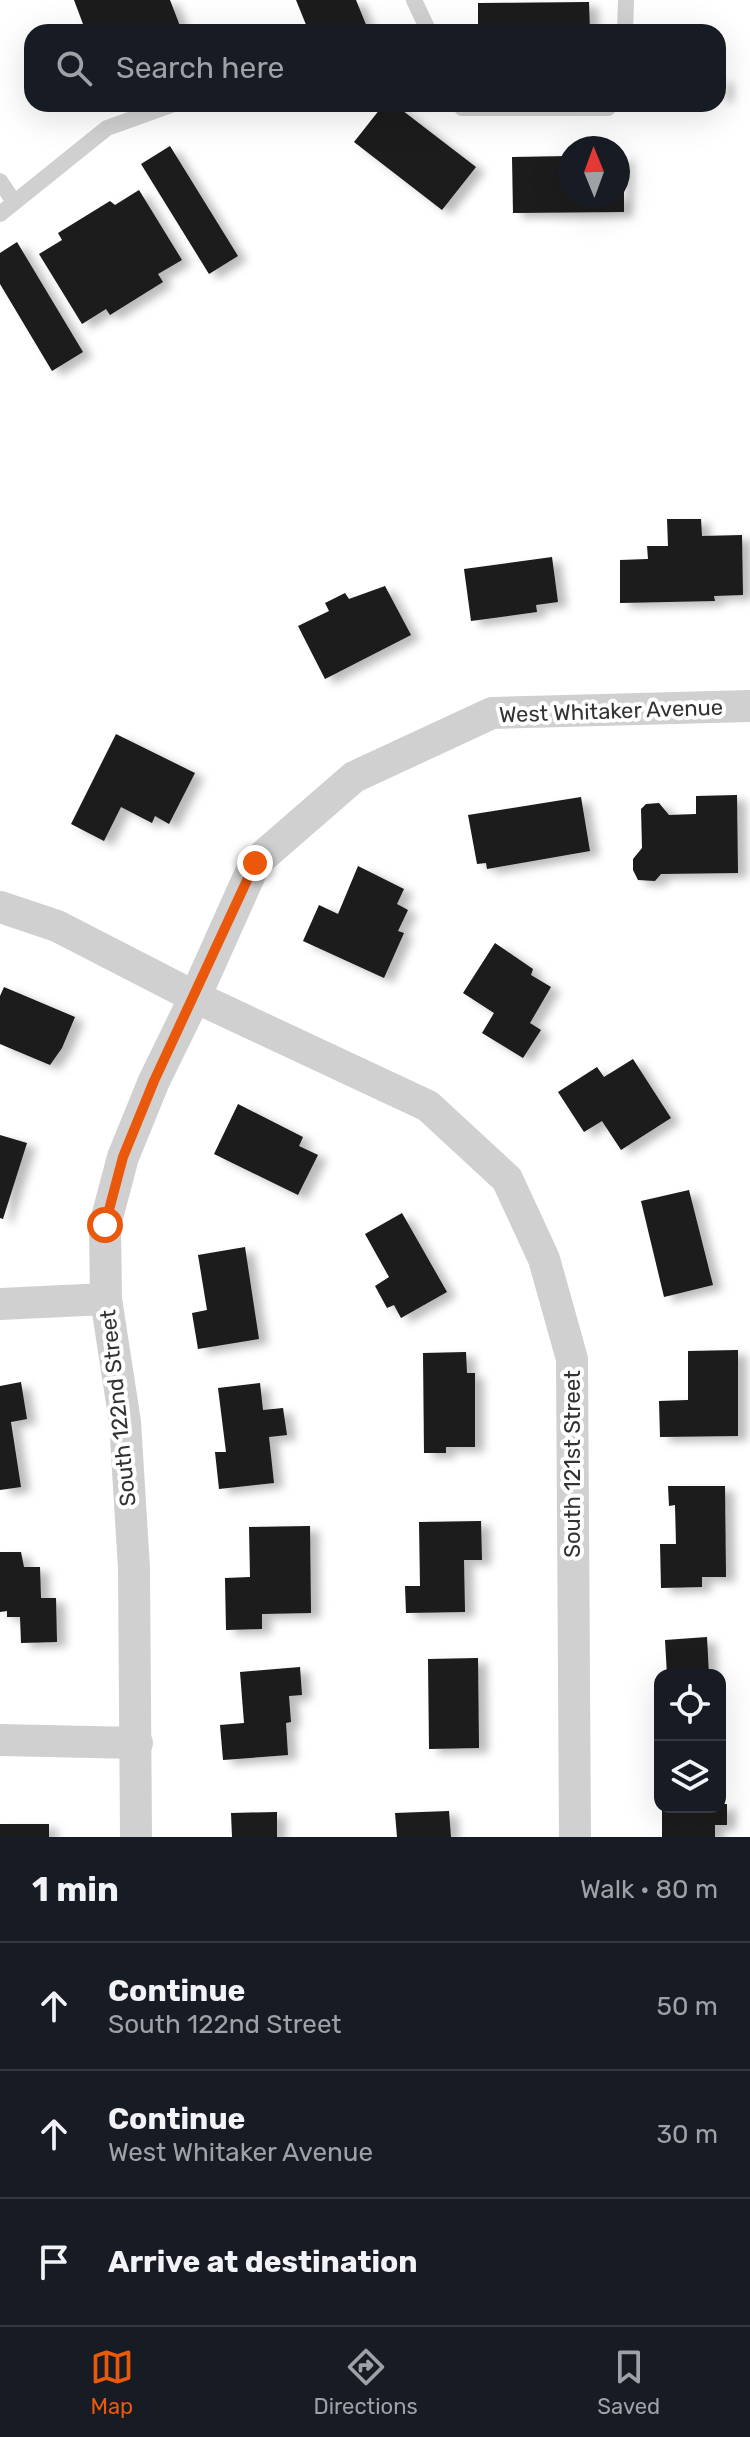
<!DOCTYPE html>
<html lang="en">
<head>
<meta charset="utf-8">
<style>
	body { margin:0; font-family:Rubik,sans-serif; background:#242831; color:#f1f3f6 }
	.controls { position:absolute; right:24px; bottom:24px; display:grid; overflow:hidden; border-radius:16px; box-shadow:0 8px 32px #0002 }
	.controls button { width:72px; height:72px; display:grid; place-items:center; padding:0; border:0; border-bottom:2px solid #363941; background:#171b24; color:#f1f3f6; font:40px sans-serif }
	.compass { position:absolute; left:558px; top:136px; width:72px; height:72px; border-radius:50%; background:#171b24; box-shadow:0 8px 32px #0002; rotate:359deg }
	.stop { position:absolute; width:24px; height:24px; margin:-18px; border:6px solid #ea580c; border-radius:50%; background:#fff }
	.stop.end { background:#ea580c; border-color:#fff; box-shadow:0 2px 8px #0008 }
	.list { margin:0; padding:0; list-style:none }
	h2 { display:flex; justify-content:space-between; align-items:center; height:104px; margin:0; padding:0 32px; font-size:34px }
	h2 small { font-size:26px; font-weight:400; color:#9ea1a6 }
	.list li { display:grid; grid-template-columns:52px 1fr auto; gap:24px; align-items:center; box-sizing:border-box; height:128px; padding:0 32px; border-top:2px solid #363941 }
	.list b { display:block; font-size:30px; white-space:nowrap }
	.list p { margin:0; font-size:26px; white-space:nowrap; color:#9ea1a6 }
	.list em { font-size:26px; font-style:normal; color:#9ea1a6 }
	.icon { flex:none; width:44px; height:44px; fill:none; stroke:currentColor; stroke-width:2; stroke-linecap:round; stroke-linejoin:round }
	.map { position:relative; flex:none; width:750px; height:1837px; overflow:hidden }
	.search { position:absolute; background:#171b24; box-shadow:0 8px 32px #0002; left:24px; right:24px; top:24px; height:88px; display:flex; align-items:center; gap:20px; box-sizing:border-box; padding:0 28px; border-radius:24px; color:#9ea1a6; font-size:30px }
	.sheet { height:488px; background:#171b24 }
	nav { display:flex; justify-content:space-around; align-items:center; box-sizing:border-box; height:112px; border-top:2px solid #363941; background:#171b24; font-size:22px; color:#9ea1a6 }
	nav a { display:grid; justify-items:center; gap:4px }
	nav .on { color:#ea580c }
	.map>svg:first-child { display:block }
	.building { fill:#1a1a1a; filter:url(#shadow) }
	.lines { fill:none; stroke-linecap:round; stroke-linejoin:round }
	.lane { stroke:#d0d0d0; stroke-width:16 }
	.street { stroke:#d0d0d0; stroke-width:32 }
	.route { stroke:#ea580c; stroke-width:10 }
	.labels { text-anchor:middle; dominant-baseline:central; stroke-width:8; stroke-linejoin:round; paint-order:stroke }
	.street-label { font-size:22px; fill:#333; stroke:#fff }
</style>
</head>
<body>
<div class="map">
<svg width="750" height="1837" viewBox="0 0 750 1837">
	<defs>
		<filter id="shadow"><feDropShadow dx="9" dy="5" stdDeviation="4" flood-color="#0004"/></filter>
	</defs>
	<rect width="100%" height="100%" fill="#fff"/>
	<!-- building -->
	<path class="building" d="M74 0H170L180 26 163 32H94L93 29 86 32Z
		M296 0H356L369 32H309Z
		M589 2 590 32H478V3Z
		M718 78H724V97H718Z
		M384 104H394L476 167 442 210 354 142Z
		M170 146 238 256 209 274 141 164Z
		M570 156V196H618V156H624V212L513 213 512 157Z
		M139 190 182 260 158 274 163 282 110 315 106 309 82 324 39 254 62 240 58 233 110 201 115 205Z
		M17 242 83 352 52 371 0 284V253Z
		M667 519H701L702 536 742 535 743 595 714 596 715 601 620 603V560L648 559 647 546H668Z
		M552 557 558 602 536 605 537 612 471 621 464 569Z
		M385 586 411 635 325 679 298 626 329 611 325 603 345 593 349 599Z
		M116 734 195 773 169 824 155 816 152 823 121 807 104 841 71 824Z
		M737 795 738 873 661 874 655 881 638 880 633 870V859L642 848 641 809 646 804 659 803 669 815 696 814V796Z
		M581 797 590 851 487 869 486 863 477 864 468 815Z
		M358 866 404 889 397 904 408 910 398 931 404 933 384 978 303 941 319 905 338 914Z
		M495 943 533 969 531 975 551 987 530 1023 541 1030 523 1058 482 1033 494 1013 463 993Z
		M4 987 75 1017 62 1048 50 1065 0 1044V996Z
		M633 1059 671 1118 621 1150 602 1121 584 1132 558 1092 597 1067 604 1077Z
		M238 1104 303 1137 299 1146 318 1155 298 1195 214 1154Z
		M0 1135 27 1143 3 1219 0 1218Z
		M689 1190 713 1285 664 1297 641 1201Z
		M402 1213 447 1292 401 1318 394 1305 387 1308 375 1286 389 1277 365 1234Z
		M245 1247 259 1339 198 1349 192 1313 207 1310 198 1255Z
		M738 1350V1436L660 1437 659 1401 688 1400V1351Z
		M466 1352 467 1373H475V1447H446V1453H424L423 1353Z
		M21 1382 27 1419 11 1422 21 1487 0 1490V1386Z
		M260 1383 263 1410 283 1408 287 1435 269 1437 274 1483 219 1489 215 1452H226L218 1388Z
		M668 1486H725L726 1577H702V1587L661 1588 660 1544H676L675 1505 669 1506Z
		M481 1521 482 1560H464L465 1612 406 1613 405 1586H420L419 1522Z
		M310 1526 311 1613 262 1614V1629L226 1630 225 1578 250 1577 249 1527Z
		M0 1552H21L24 1567H40L41 1598H56L57 1642 21 1643 20 1617H7V1611L0 1612Z
		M707 1637 709 1675H667L665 1640Z
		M478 1658 479 1748 429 1749 428 1659Z
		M300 1667 302 1695 289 1696 291 1722 286 1723 288 1755 223 1760 220 1725 244 1723 240 1672Z
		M720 1804H727V1825H715V1837H662V1807H720Z
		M449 1811 451 1837H397L395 1813Z
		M277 1812V1837H232L231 1813Z
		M0 1824H49V1837H0Z"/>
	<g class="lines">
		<!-- lane -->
		<path class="lane" d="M414 0 429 32
			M625 32 626 0
			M460 104 462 108H608L610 104
			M0 181 14 202
			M0 214 107 128 174 104"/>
		<!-- street -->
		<path class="street" d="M0 907 57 926 195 997 255 863 354 777 492 713 750 706
			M0 1304 106 1299
			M0 1740 137 1743
			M136 1837 134 1568 125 1422 106 1299 105 1225 123 1157 154 1081 195 997 428 1106 507 1179 544 1259 572 1359 575 1837"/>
	</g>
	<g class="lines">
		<!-- route -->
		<path class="route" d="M105 1225 123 1157 154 1081 255 863"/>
	</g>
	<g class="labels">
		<!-- street labels -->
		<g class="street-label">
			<text transform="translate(611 711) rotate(-2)">West Whitaker Avenue</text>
			<text transform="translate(118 1408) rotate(-96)">South 122nd Street</text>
			<text transform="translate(572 1464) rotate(-90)">South 121st Street</text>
		</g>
	</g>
</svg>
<div class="controls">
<button><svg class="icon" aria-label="locate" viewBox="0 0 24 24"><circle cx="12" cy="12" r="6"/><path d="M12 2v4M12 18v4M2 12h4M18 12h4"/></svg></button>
<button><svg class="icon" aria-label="layers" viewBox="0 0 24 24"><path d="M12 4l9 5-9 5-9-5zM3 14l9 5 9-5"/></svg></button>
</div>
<svg class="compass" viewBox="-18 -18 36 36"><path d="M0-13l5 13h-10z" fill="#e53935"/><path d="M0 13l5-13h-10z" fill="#9ea1a6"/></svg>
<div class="stop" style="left:105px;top:1225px"></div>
<div class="stop end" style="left:255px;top:863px"></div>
<div class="search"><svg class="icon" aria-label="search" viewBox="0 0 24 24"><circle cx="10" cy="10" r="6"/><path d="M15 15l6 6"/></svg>Search here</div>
</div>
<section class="sheet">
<h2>1 min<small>Walk · 80 m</small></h2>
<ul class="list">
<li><svg class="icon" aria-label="ahead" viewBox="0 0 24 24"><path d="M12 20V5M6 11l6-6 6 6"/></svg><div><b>Continue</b><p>South 122nd Street</p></div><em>50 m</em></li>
<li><svg class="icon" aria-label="ahead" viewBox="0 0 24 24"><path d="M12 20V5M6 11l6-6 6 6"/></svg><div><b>Continue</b><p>West Whitaker Avenue</p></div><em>30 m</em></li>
<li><svg class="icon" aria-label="arrive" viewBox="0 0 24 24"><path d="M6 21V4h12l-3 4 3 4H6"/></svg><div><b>Arrive at destination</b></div></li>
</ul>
</section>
<nav>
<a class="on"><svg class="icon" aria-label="map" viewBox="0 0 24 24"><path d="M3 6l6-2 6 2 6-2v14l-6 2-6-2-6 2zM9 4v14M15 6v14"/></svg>Map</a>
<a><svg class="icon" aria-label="directions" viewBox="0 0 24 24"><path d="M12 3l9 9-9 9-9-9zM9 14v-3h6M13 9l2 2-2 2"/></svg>Directions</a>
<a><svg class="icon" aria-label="saved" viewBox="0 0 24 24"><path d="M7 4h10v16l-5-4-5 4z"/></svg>Saved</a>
</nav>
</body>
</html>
